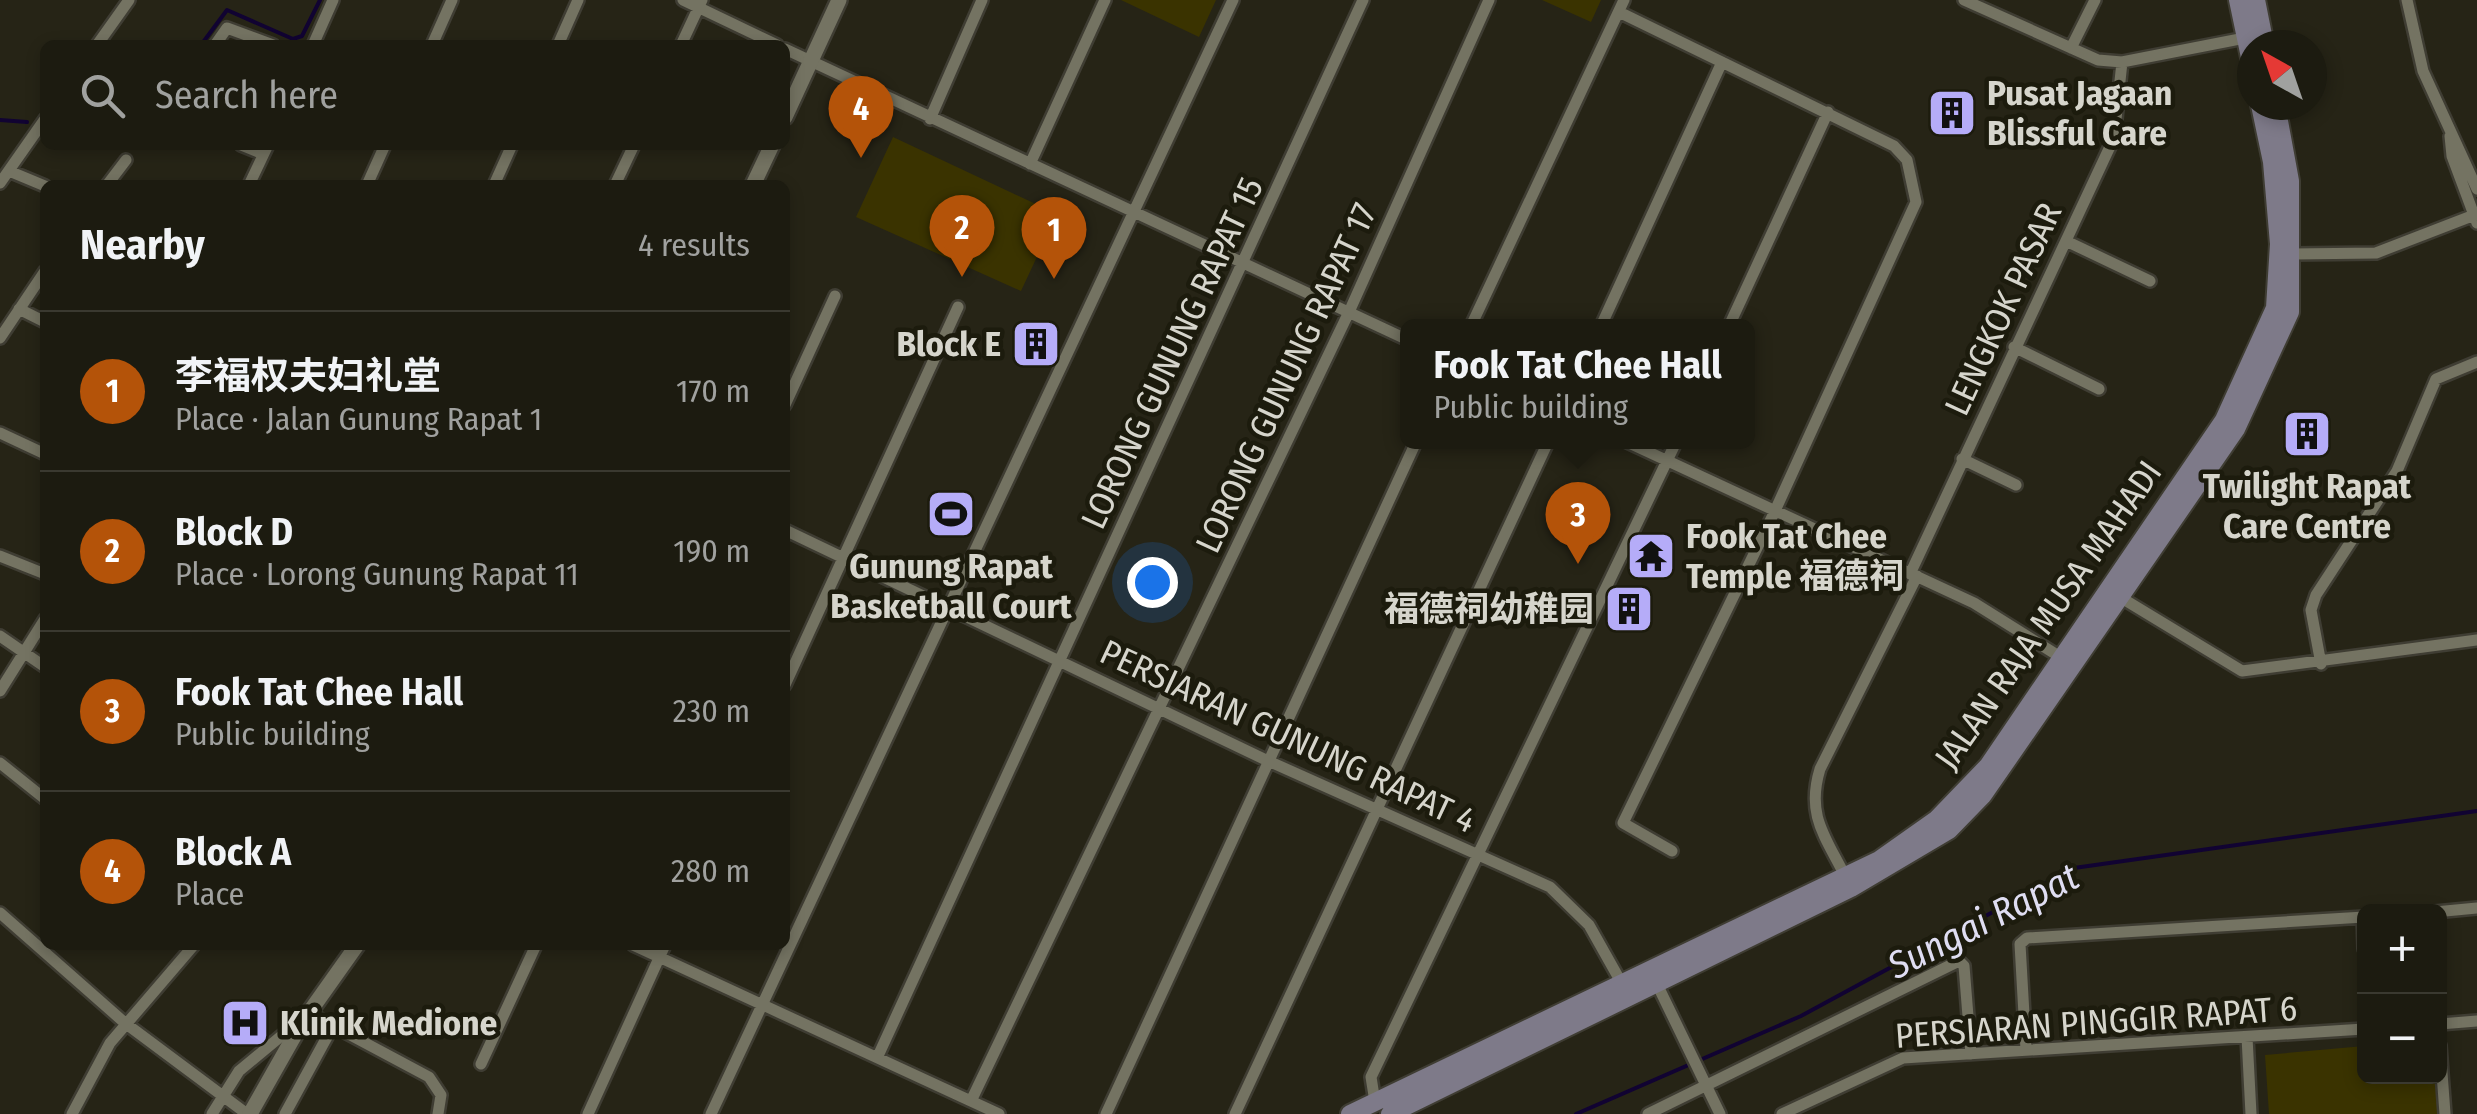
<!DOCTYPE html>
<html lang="en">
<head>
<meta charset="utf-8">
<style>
	body { margin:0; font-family:"Fira Sans Condensed","Noto Sans SC",sans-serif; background:#29281e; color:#f1f3f6 }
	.controls { position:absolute; right:30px; bottom:30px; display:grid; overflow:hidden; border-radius:15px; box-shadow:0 5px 15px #0003 }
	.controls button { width:90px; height:90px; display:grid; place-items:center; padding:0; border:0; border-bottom:2px solid #3a3930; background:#1c1b10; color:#f1f3f6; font:50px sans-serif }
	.compass { position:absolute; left:2237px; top:30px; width:90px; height:90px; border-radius:50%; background:#1c1b10; box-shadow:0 5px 15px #0003; rotate:320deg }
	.you { position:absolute; left:1152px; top:582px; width:35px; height:35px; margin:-25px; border:8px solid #fff; border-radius:50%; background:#1a73e8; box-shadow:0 0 0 15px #1a73e833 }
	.badge { display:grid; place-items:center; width:65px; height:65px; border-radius:50%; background:#b45309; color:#fff; font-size:32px; font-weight:700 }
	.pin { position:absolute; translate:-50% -82px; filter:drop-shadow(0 2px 5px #0008) }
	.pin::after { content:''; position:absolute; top:52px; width:35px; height:30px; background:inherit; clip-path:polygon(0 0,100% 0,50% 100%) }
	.popup { position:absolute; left:1400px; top:319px; width:355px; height:130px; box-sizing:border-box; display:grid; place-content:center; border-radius:15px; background:#1c1b10; filter:drop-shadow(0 2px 8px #0005); font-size:32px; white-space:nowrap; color:#a0a19f }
	.popup b { font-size:38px; color:#f1f3f6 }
	.popup::after { content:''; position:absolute; left:50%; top:100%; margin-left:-20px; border:20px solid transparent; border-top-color:#1c1b10 }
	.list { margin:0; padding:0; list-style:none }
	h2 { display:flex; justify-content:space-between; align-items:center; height:130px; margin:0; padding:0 40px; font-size:42px }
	h2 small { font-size:32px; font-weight:400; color:#a0a19f }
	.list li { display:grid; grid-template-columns:65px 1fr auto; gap:30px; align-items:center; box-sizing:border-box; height:160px; padding:0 40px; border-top:2px solid #3a3930 }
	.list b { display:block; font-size:38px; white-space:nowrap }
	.list p { margin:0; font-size:32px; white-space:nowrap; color:#a0a19f }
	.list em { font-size:32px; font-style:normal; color:#a0a19f }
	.icon { flex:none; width:55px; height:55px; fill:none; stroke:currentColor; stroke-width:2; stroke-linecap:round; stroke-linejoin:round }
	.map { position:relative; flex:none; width:2477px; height:1114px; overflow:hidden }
	.search { position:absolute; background:#1c1b10; box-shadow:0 5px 15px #0003; left:40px; top:40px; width:750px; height:110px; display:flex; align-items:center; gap:25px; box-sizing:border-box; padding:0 35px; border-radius:15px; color:#a0a19f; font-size:38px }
	.panel { position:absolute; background:#1c1b10; box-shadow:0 5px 15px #0003; left:40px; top:180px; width:750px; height:770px; border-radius:15px }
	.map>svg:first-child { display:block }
	.green { fill:#3a3300 }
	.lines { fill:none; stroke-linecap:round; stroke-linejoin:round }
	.stream { stroke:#110332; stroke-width:4 }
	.minor-casing { stroke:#3f3d33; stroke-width:16 }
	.tertiary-casing { stroke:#3f3d33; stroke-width:20 }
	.secondary-casing { stroke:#3f3d33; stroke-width:22 }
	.minor { stroke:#747362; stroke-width:11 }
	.tertiary { stroke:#747362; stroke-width:15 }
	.secondary { stroke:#7e7a89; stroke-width:18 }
	.labels { text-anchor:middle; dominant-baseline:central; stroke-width:9; stroke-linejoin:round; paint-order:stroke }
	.poi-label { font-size:35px; font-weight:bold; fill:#d6d5cc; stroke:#1c1b0d; text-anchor:start }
	.street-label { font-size:35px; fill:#d6d5cc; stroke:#1c1b0d }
	.water-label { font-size:38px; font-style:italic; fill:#dfddf2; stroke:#1c1b0d }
</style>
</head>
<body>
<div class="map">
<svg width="2477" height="1114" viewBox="0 0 2477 1114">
	<rect width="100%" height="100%" fill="#262416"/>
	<!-- green -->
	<path class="green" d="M1121 0H1216L1199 37Z
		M1542 0H1601L1591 22Z
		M893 137 1057 214 1021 291 856 217Z
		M2364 1046V1076L2436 1077 2439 1114H2269L2265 1055Z"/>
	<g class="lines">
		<!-- stream -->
		<path class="stream" d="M201 45 227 10 293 39 302 36 320 0
			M0 120 27 122
			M1576 1114 1801 1016 2074 868 2477 811"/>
		<!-- minor casing -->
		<g class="minor-casing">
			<path id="minor" d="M683 0 777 45
				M1964 0 2098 60 2122 62 2250 37
				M2407 0 2423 71 2477 189
				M1619 12 1894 146 1907 160 1916 202 1774 513 1623 823 1672 851
				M97 45 129 0
				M215 45 227 28 273 45
				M313 45 333 0
				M432 45 452 0
				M558 45 578 0
				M681 45 702 0
				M2071 48 2095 0
				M785 49 1408 340
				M930 119 982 0
				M2450 136 2452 156 2477 223
				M241 145 263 154
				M1030 164 1105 0
				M9 171 45 186
				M0 183 45 119
				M107 185 126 160
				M249 185 268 145
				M367 185 385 145
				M494 185 512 145
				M615 185 634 145
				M2066 241 2150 281
				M2293 254 2376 253 2477 214
				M19 309 45 322
				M1471 326 1624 0
				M1601 326 1722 62
				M1729 326 1828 112
				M0 338 45 271
				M2014 347 2099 389
				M785 405 835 296
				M0 433 45 454
				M1627 442 1974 603 2065 660
				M1962 459 2016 485
				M785 530 1266 760 1550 887 1589 925 1621 982
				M0 556 45 574
				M1910 574 2114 138 2122 62
				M2115 594 2242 671 2477 640
				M0 636 45 667
				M2321 664 2311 610 2316 595 2397 471 2436 379 2477 362
				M785 685 958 307
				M0 691 45 619
				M0 763 45 799
				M1845 876C1825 836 1806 815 1820 769L1917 576
				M2435 912 2477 908
				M0 913 125 1023 247 1114
				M2363 917 2364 949
				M633 945 999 1114
				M1656 982 1720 1114
				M2440 1024 2477 1021
				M2247 1037 2251 1114
				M2440 1045 2445 1114
				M2026 1050 2020 944 2027 938 2364 917
				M878 1056 1363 0
				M481 1064 536 945
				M971 1101 1349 312 1489 0
				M1375 1102 1371 1077 1676 442
				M72 1114 110 1043 194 945
				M212 1114 239 1071 309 1013 429 1077 441 1095 438 1114
				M285 1114 333 1026
				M588 1114 665 945
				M711 1114 1233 0
				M1106 1114 1416 442
				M1235 1114 1548 442
				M1648 1114 1959 961 1964 966 1971 1054
				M1782 1114 1903 1058 2364 1029"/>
		</g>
		<!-- tertiary casing -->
		<g class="tertiary-casing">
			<path id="tertiary" d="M785 117 839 0
				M753 185 772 145
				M250 1114 301 1024 357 945"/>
		</g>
		<!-- secondary casing -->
		<g class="secondary-casing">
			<path id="secondary" d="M2238 0 2252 67
				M2256 0 2265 45
				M1350 1114 1879 860 1937 819 1988 766 2224 420 2275 308 2279 244 2272 162 2260 105
				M1390 1114 1851 888 1949 830 1983 795 2236 429 2290 312V181L2276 105"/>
		</g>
		<!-- minor -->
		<use href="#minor" class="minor"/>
		<!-- tertiary -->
		<use href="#tertiary" class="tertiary"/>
		<!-- secondary -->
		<use href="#secondary" class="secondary"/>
	</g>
	<!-- icons -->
	<defs>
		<g id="building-square" transform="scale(2.5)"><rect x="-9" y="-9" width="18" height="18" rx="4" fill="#b5acf8" stroke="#1c1b0d"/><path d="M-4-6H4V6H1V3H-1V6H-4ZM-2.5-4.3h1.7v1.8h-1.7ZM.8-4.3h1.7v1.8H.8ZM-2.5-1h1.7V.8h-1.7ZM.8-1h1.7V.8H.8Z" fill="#111"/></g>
		<g id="stadium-square" transform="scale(2.5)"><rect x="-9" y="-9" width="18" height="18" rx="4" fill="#b5acf8" stroke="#1c1b0d"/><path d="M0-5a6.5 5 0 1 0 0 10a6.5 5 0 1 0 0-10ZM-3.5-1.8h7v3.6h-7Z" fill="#111"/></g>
		<g id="temple-square" transform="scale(2.5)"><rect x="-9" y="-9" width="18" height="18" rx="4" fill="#b5acf8" stroke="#1c1b0d"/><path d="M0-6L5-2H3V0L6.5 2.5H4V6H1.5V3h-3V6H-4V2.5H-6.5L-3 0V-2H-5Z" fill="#111"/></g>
		<g id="hospital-square" transform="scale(2.5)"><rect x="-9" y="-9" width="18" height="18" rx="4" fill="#b5acf8" stroke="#1c1b0d"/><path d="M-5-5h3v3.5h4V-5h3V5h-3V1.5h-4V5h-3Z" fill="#111"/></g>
	</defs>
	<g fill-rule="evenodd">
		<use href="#building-square" x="1952" y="113"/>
		<use href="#building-square" x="1036" y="344"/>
		<use href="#building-square" x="2307" y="434"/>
		<use href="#stadium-square" x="951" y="514"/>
		<use href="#temple-square" x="1651" y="556"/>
		<use href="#building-square" x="1629" y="609"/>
		<use href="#hospital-square" x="245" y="1023"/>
	</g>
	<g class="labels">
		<!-- poi labels -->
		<g class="poi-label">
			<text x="1987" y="93">Pusat Jagaan<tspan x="1987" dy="40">Blissful Care</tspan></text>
			<text x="1001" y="344" text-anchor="end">Block E</text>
			<text x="2307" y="486" text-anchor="middle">Twilight Rapat<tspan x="2307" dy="40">Care Centre</tspan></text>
			<text x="1686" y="536">Fook Tat Chee<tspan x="1686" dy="40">Temple 福德祠</tspan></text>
			<text x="951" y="566" text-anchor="middle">Gunung Rapat<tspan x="951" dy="40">Basketball Court</tspan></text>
			<text x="1594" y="609" text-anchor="end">福德祠幼稚园</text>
			<text x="280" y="1023">Klinik Medione</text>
		</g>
		<!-- street labels -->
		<g class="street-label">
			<text transform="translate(2003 309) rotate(-65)">LENGKOK PASAR</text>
			<text transform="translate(1172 353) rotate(-65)">LORONG GUNUNG RAPAT 15</text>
			<text transform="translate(1286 378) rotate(-65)">LORONG GUNUNG RAPAT 17</text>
			<text transform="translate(2048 615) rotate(-55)">JALAN RAJA MUSA MAHADI</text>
			<text transform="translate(1288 736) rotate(25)">PERSIARAN GUNUNG RAPAT 4</text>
			<text transform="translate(2096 1022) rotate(-4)">PERSIARAN PINGGIR RAPAT 6</text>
		</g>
		<!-- water labels -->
		<g class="water-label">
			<text transform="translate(1983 921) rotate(-27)">Sungai Rapat</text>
		</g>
	</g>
</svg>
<div class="controls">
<button>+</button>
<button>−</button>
</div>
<svg class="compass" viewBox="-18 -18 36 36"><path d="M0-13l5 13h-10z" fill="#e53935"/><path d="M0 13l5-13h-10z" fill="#a0a19f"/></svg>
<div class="you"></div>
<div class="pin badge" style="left:1054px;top:279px">1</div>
<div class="pin badge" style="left:962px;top:277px">2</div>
<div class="pin badge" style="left:1578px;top:564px">3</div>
<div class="popup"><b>Fook Tat Chee Hall</b>Public building</div>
<div class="pin badge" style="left:861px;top:158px">4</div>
<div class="search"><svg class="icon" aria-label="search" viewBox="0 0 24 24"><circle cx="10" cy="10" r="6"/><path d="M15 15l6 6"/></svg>Search here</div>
<section class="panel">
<h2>Nearby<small>4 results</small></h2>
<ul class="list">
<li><span class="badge">1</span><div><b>李福权夫妇礼堂</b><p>Place · Jalan Gunung Rapat 1</p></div><em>170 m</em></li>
<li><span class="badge">2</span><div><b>Block D</b><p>Place · Lorong Gunung Rapat 11</p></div><em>190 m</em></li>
<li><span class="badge">3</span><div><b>Fook Tat Chee Hall</b><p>Public building</p></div><em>230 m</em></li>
<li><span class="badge">4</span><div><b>Block A</b><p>Place</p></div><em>280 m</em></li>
</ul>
</section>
</div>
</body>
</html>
